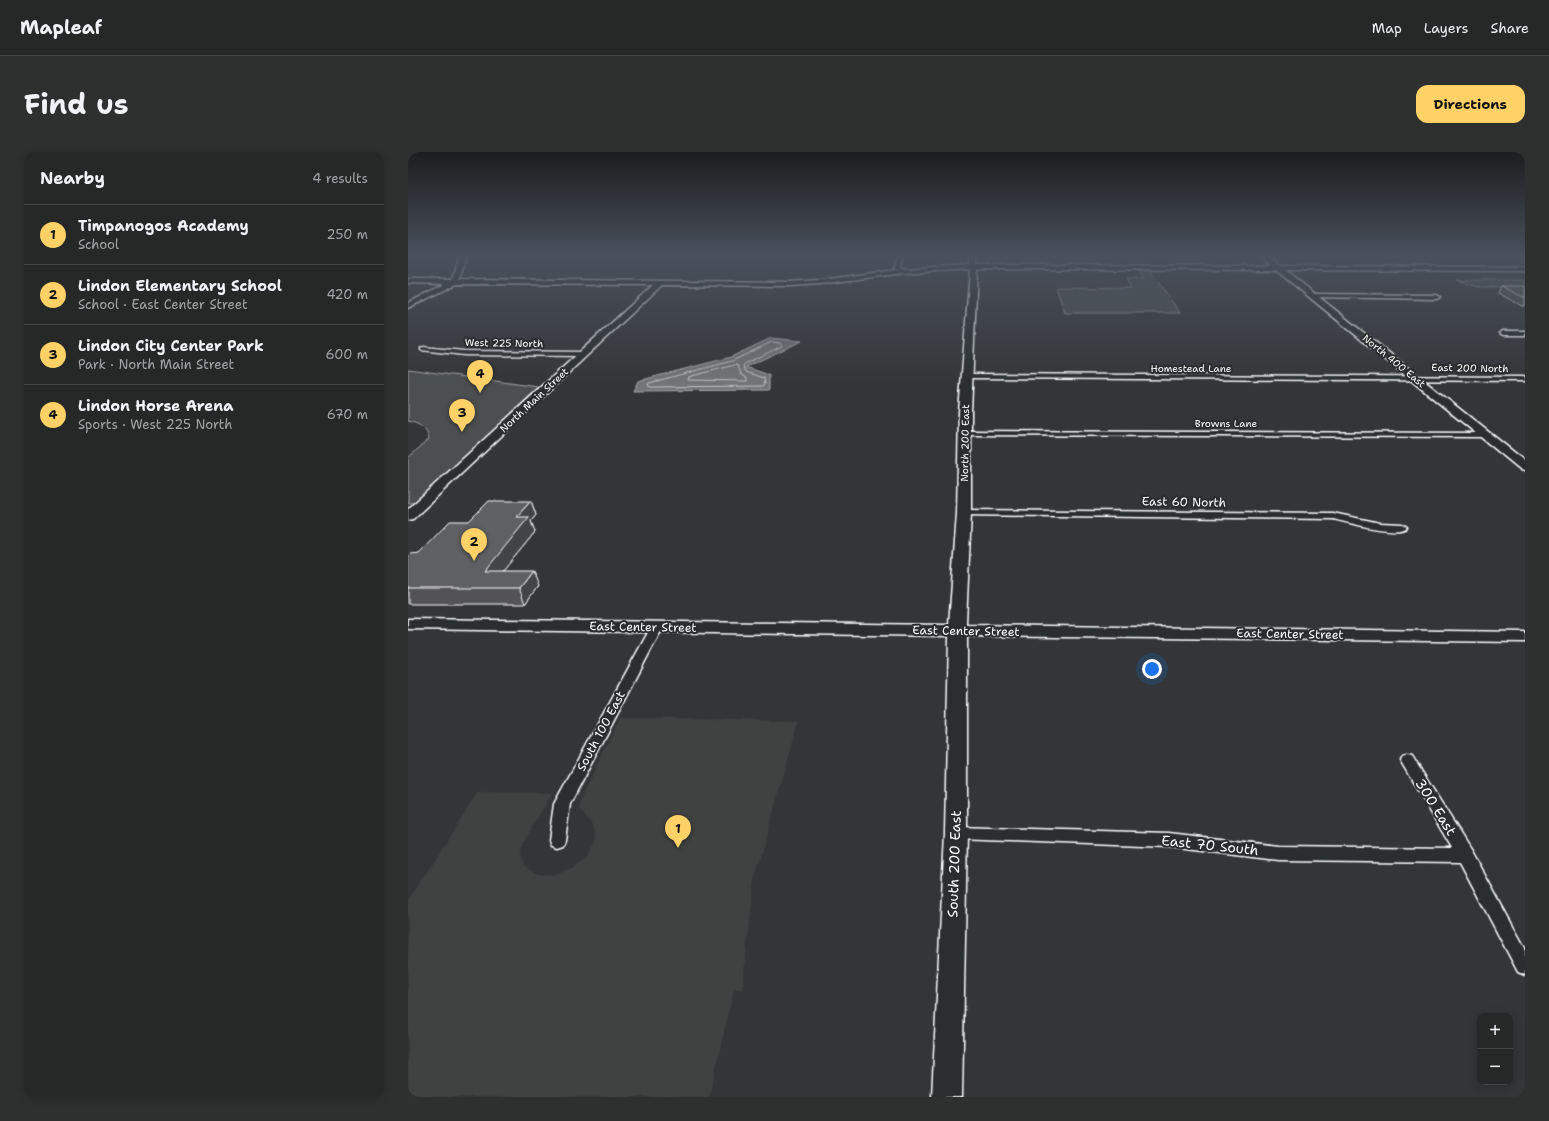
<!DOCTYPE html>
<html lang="en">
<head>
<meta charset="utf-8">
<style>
	body { margin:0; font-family:"Shantell Sans",sans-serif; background:#2e3030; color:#f1f3f6 }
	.controls { position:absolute; right:12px; bottom:12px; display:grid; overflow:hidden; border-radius:8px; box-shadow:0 2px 10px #0003 }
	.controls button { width:36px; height:36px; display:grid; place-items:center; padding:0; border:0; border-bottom:1px solid #424445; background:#262828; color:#f1f3f6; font:20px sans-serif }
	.you { position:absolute; left:744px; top:517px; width:14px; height:14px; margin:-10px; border:3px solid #fff; border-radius:50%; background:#1a73e8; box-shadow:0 0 0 6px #1a73e833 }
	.badge { display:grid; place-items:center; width:26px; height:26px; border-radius:50%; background:#ffd166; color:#111; font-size:13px; font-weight:700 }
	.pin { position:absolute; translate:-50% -33px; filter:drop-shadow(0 1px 2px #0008) }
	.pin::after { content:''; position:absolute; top:21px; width:14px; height:12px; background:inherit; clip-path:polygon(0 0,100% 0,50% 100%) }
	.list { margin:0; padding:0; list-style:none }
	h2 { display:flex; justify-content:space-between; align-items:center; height:52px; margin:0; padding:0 16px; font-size:17px }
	h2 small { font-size:13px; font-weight:400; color:#a4a6a8 }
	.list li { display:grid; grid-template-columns:26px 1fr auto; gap:12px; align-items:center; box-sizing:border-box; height:60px; padding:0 16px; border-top:1px solid #424445 }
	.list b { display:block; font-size:15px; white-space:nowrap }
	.list p { margin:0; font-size:13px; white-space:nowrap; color:#a4a6a8 }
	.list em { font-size:13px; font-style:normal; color:#a4a6a8 }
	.map { position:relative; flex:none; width:1117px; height:945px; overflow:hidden; border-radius:12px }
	header { display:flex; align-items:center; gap:24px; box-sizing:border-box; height:56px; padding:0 20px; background:#262828; border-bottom:1px solid #424445 }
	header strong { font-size:19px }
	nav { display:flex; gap:22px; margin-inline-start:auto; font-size:14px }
	.intro { display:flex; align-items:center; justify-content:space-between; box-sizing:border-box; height:96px; padding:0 24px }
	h1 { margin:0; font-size:28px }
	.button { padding:10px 18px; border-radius:12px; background:#ffd166; color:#111; font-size:14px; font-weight:700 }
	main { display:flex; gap:24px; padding:0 24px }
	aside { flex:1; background:#262828; border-radius:12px; box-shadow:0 2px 10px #0003 }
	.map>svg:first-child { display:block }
	.built { fill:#404243 }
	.green { fill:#4c4f50; stroke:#a6a7a8 }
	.water { fill:#737576; stroke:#abacad }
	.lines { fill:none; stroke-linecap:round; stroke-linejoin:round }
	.shore { stroke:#c7c8c8; stroke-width:1 }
	.street-casing { stroke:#fff; stroke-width:3 }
	.secondary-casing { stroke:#fff; stroke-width:3 }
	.street { fill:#2a2d2e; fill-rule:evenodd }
	.secondary { fill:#2a2d2e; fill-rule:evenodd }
	.wall { fill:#525354; stroke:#fff }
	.shaded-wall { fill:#424445; stroke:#fff }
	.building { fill:#5f6162; stroke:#fff }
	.labels { text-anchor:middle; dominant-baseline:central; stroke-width:4; stroke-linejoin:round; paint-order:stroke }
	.far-street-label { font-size:10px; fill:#fff; stroke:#2a2d2e }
	.street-label { font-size:12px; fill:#fff; stroke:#2a2d2e }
	.near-street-label { font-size:14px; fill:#fff; stroke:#2a2d2e }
</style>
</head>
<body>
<header>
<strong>Mapleaf</strong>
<nav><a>Map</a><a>Layers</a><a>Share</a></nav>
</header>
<div class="intro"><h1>Find us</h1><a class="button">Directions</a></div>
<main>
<aside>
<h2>Nearby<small>4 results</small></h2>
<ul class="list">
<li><span class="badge">1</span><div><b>Timpanogos Academy</b><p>School</p></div><em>250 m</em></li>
<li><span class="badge">2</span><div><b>Lindon Elementary School</b><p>School · East Center Street</p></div><em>420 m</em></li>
<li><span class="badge">3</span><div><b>Lindon City Center Park</b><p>Park · North Main Street</p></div><em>600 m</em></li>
<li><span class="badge">4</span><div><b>Lindon Horse Arena</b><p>Sports · West 225 North</p></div><em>670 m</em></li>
</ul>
</aside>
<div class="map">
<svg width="1117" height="945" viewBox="0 0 1117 945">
	<rect width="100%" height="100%" fill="#333536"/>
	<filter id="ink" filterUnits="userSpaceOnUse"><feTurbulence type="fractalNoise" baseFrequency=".025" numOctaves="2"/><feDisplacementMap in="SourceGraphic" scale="8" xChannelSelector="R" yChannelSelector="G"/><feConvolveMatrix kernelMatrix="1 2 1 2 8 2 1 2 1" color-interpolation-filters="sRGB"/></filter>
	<g filter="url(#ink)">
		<!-- built -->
		<path class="built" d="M212 566 391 569 347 725 334 837H326L301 945H0V749L70 640 144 641 116 689 112 704 115 715 130 722 147 723 166 715 181 703 189 687 185 674 171 657 172 648Z"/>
		<!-- green -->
		<path class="green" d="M730 117H741L772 161H657L648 135 723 136 718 127H736Z
			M1049 128H1117V135H1070Z
			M0 217 138 236 15 350 0 351V306L21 287C20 277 10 271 0 269Z"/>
		<!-- water -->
		<path class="water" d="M363 186 394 189 338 215 361 223V238L225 239 230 229 323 205Z"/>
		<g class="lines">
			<!-- shore -->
			<path class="shore" d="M364 190 372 191 374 194 338 211 335 214 338 220 356 226 357 232 355 234 242 235 240 233 241 231 324 209Z
				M328 213 330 214 333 222 339 226V229L280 228 281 225Z"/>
			<!-- street casing -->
			<g class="street-casing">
				<path id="street" d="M491 103H495L492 115 498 118V120H494L486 116Z
					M902 142 1029 143 1032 145 1029 147 904 145 901 143Z
					M1117 179V183H1095L1092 181 1095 179Z
					M15 195 56 199 176 200 179 202 176 204 56 203 13 198V196Z
					M557 222 1117 225V229L560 226H557Z
					M555 279 1078 281 1082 283 1078 285 558 283H555L554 281Z
					M556 358 925 361 972 371 994 372 999 375C991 385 938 370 925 367L553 363 551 361Z
					M249 471 253 472 255 475 162 652 157 688 155 693 149 695 143 693 141 688 146 652 243 475 245 472Z
					M999 603 1004 604 1063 698 1117 796V823L1110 820 1052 710 870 708 761 695 548 687 542 686 540 681 542 676 548 675 761 681 870 694 1044 696 992 608 994 604Z"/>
			</g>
			<!-- secondary casing -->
			<g class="secondary-casing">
				<path id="secondary" d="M52 103H58L52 127 382 130 412 128 496 117 562 113 563 103H569V113L863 114 851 103H858L872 114 1117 115V119L877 118 1117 309V319L1113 318 868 118 569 117 563 260V361L558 470V473L1117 480V490L559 484V681L554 945H524L537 681 541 484 0 477V467L541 473 549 361 551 260 562 117 496 121 412 132 382 134 254 133 5 367 0 368V357L245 133 49 132 0 156V151L37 132 0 131V127H45Z"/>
			</g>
			<!-- street -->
			<use href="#street" class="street"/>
			<!-- secondary -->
			<use href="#secondary" class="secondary"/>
		</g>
		<!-- wall -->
		<path class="wall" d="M1093 134 1117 135V154H1114L1090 141Z
			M123 349 128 363 123 369 127 380 95 419 130 434 117 452H0V404L11 401 61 369Z"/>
		<!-- shaded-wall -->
		<path class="shaded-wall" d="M123 349 128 363 123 369 127 380 83 434 77 419 108 365Z
			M124 419 130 434 117 452 111 436Z"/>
		<!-- building -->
		<path class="building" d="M1093 134H1115L1117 135V146Z
			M81 349H123L108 365H121L77 419H124L111 436H0V404L2 402 11 401 42 369H61Z"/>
	</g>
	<!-- sky -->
	<linearGradient id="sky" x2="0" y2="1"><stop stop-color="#1c1d1e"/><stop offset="0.44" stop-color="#4a515d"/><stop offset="1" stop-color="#4a515d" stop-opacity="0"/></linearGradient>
	<rect width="1117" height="235" fill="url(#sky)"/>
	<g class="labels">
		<!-- far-street labels -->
		<g class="far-street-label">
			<text transform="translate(96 191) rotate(1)">West 225 North</text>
			<text transform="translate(986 209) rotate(39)">North 400 East</text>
			<text x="783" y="216">Homestead Lane</text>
			<text transform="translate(1062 216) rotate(1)">East 200 North</text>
			<text transform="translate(126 248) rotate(-43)">North Main Street</text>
			<text x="818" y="271">Browns Lane</text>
			<text transform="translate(557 291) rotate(-89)">North 200 East</text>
		</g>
		<!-- street labels -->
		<g class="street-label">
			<text transform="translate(776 350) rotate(1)">East 60 North</text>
			<text transform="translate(235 475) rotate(1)">East Center Street</text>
			<text transform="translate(558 479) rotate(1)">East Center Street</text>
			<text transform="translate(882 482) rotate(1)">East Center Street</text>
			<text transform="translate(193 579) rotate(-62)">South 100 East</text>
		</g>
		<!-- near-street labels -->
		<g class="near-street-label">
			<text transform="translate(1028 655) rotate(58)">300 East</text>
			<text transform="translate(802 693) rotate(6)">East 70 South</text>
			<text transform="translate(546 712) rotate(-88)">South 200 East</text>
		</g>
	</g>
</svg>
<div class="controls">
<button>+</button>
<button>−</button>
</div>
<div class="you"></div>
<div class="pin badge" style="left:270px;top:696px">1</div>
<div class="pin badge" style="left:66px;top:409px">2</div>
<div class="pin badge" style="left:54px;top:280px">3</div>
<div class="pin badge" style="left:72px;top:241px">4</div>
</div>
</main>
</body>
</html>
